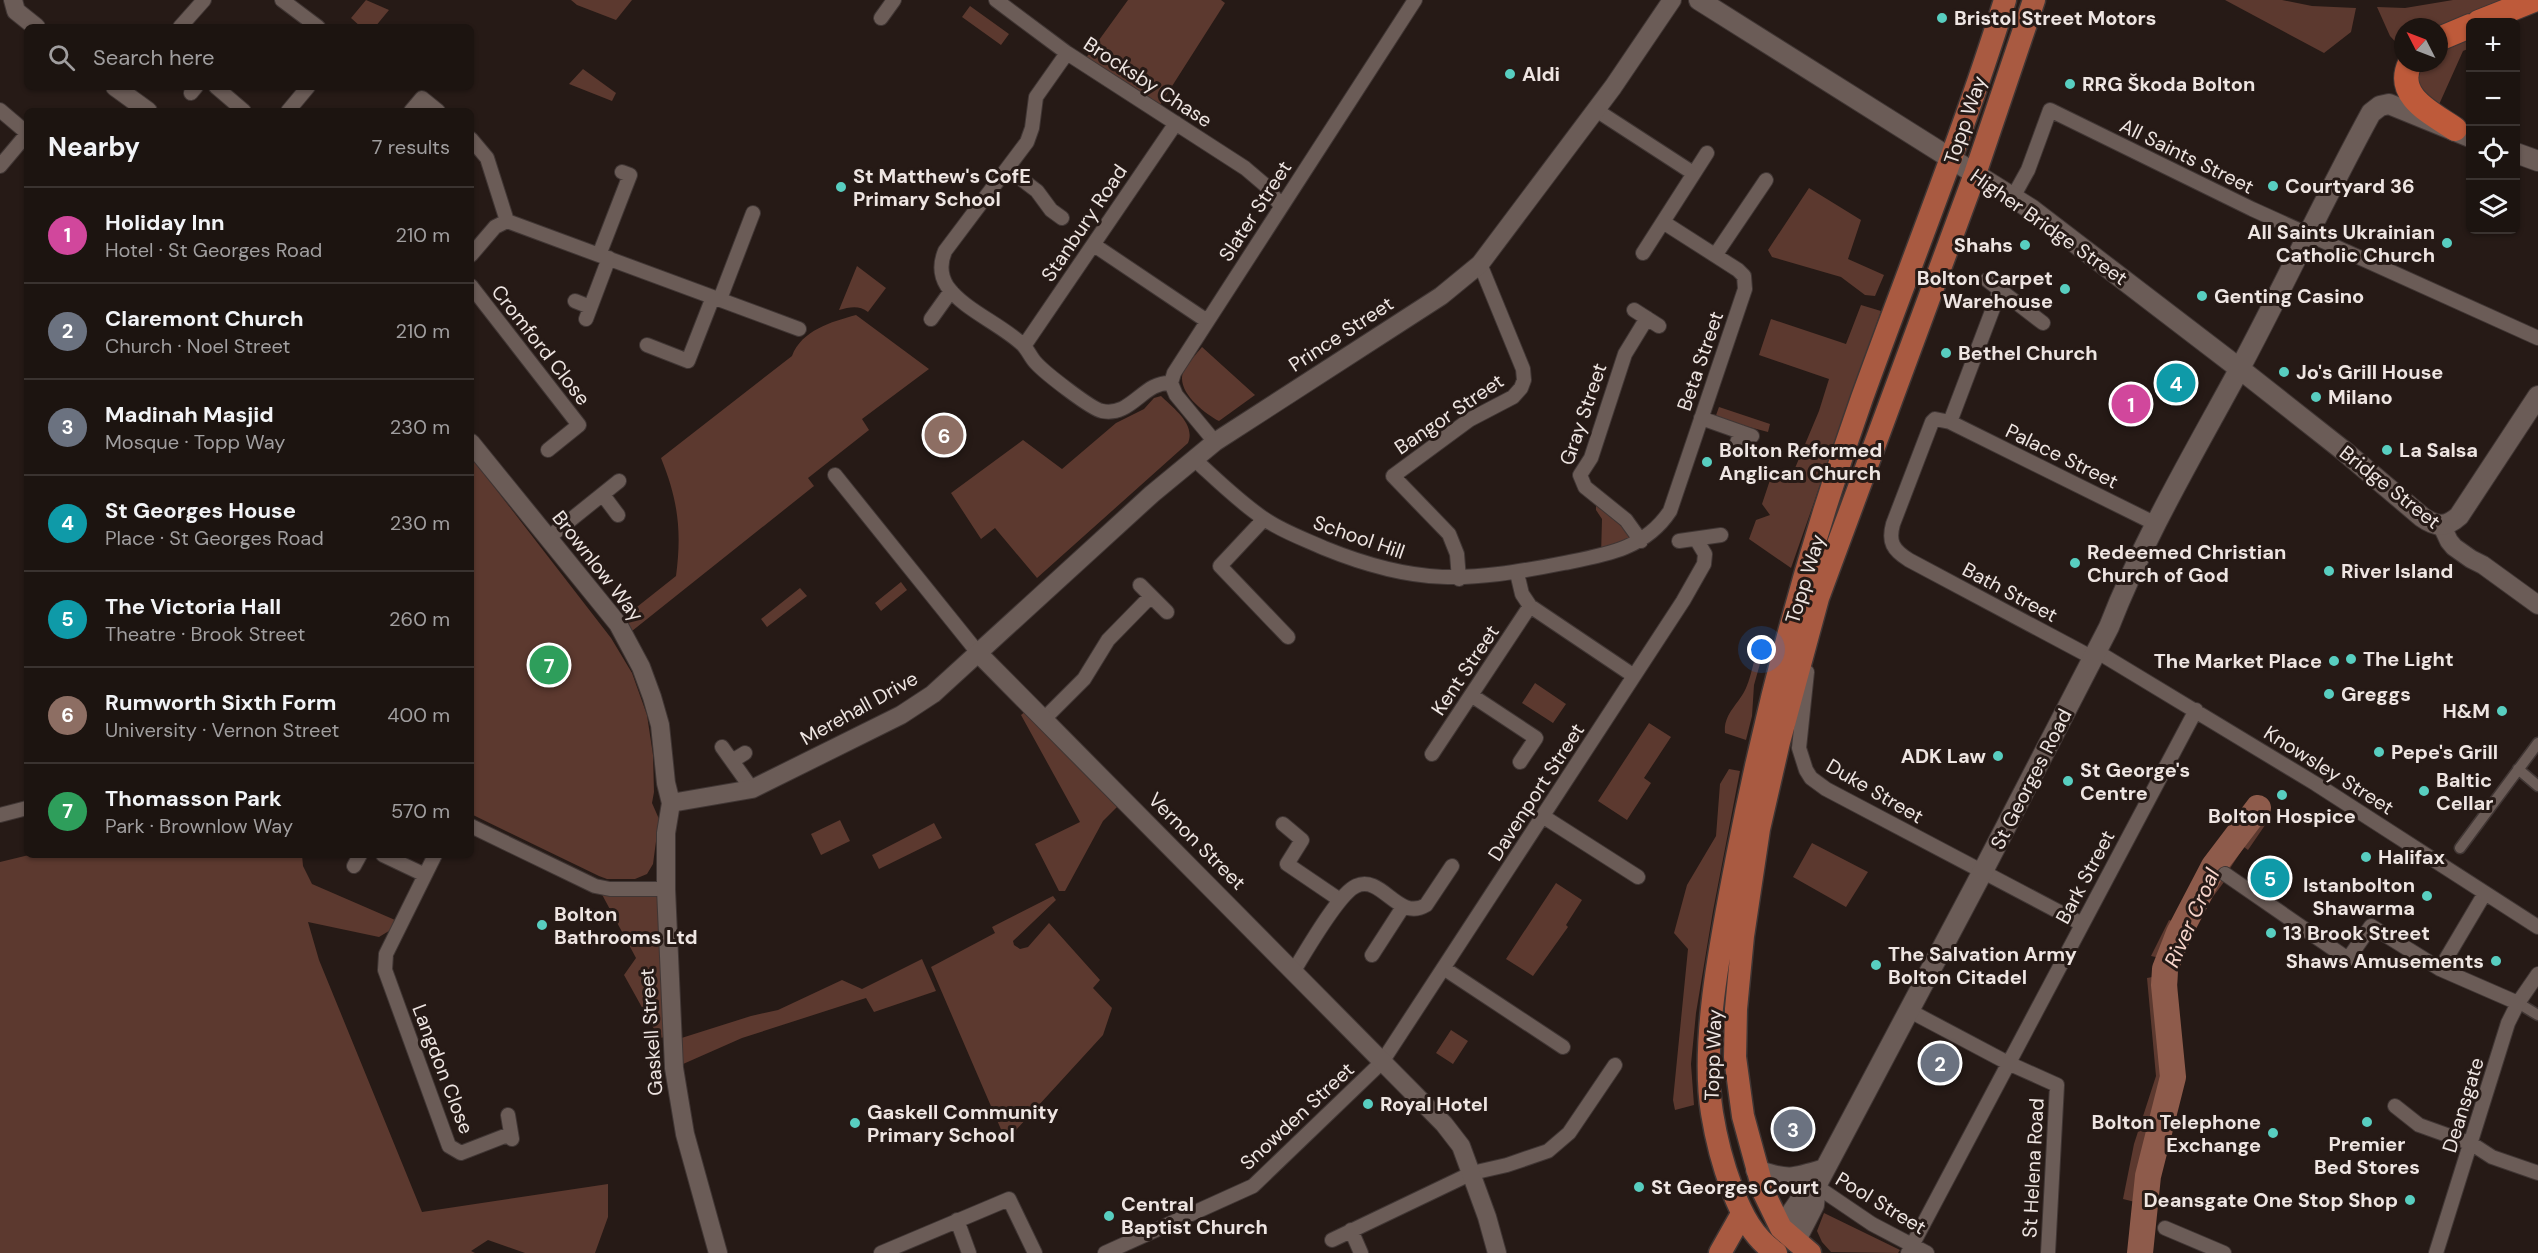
<!DOCTYPE html>
<html lang="en">
<head>
<meta charset="utf-8">
<style>
	body { margin:0; font-family:"DM Sans",sans-serif; background:#251d19; color:#f1f3f6 }
	.controls { position:absolute; right:18px; top:18px; display:grid; overflow:hidden; border-radius:9px; box-shadow:0 2px 4px #0004 }
	.controls button { width:54px; height:54px; display:grid; place-items:center; padding:0; border:0; border-bottom:2px solid #3a3330; background:#1c1410; color:#f1f3f6; font:30px sans-serif }
	.compass { position:absolute; left:2394px; top:18px; width:54px; height:54px; border-radius:50%; background:#1c1410; box-shadow:0 2px 4px #0004; rotate:312deg }
	.you { position:absolute; left:1762px; top:650px; width:21px; height:21px; margin:-15px; border:4px solid #fff; border-radius:50%; background:#1a73e8; box-shadow:0 0 0 9px #1a73e833 }
	.badge { display:grid; place-items:center; width:39px; height:39px; border-radius:50%; background:#58cec0; color:#fff; font-size:20px; font-weight:700 }
	.pin { position:absolute; translate:-50% -50%; border:3px solid #fff; box-shadow:0 2px 6px #0006 }
	.list { margin:0; padding:0; list-style:none }
	h2 { display:flex; justify-content:space-between; align-items:center; height:78px; margin:0; padding:0 24px; font-size:26px }
	h2 small { font-size:20px; font-weight:400; color:#a09e9f }
	.list li { display:grid; grid-template-columns:39px 1fr auto; gap:18px; align-items:center; box-sizing:border-box; height:96px; padding:0 24px; border-top:2px solid #3a3330 }
	.list b { display:block; font-size:22px; white-space:nowrap }
	.list p { margin:0; font-size:20px; white-space:nowrap; color:#a09e9f }
	.list em { font-size:20px; font-style:normal; color:#a09e9f }
	.icon { flex:none; width:33px; height:33px; fill:none; stroke:currentColor; stroke-width:2; stroke-linecap:round; stroke-linejoin:round }
	.map { position:relative; flex:none; width:2538px; height:1253px; overflow:hidden }
	.search { position:absolute; background:#1c1410; box-shadow:0 2px 4px #0004; left:24px; top:24px; width:450px; height:66px; display:flex; align-items:center; gap:15px; box-sizing:border-box; padding:0 21px; border-radius:9px; color:#a09e9f; font-size:22px }
	.panel { position:absolute; background:#1c1410; box-shadow:0 2px 4px #0004; left:24px; top:108px; width:450px; height:750px; border-radius:9px }
	.map>svg:first-child { display:block }
	.green { fill:#5c392f }
	.lines { fill:none; stroke-linecap:round; stroke-linejoin:round }
	.river { stroke:#8e5b4b; stroke-width:26 }
	.pedestrian-casing { stroke:#403634; stroke-width:13 }
	.minor-casing { stroke:#403634; stroke-width:16 }
	.tertiary-casing { stroke:#403634; stroke-width:20 }
	.secondary-casing { stroke:#403634; stroke-width:22 }
	.primary-casing { stroke:#403634; stroke-width:25 }
	.trunk-casing { stroke:#403634; stroke-width:26 }
	.pedestrian { stroke:#6b5c57; stroke-width:10 }
	.minor { stroke:#6b5c57; stroke-width:14 }
	.tertiary { stroke:#6b5c57; stroke-width:18 }
	.secondary { stroke:#6b5c57; stroke-width:20 }
	.primary { stroke:#a95a41; stroke-width:22 }
	.trunk { stroke:#be5a3a; stroke-width:24 }
	.poi-dot { fill:#58cec0; stroke:#261a16; stroke-width:2 }
	.labels { text-anchor:middle; dominant-baseline:central; stroke-width:6; stroke-linejoin:round; paint-order:stroke }
	.poi-label { font-size:20px; font-weight:bold; fill:#eee5e2; stroke:#261a16; text-anchor:start }
	.street-label { font-size:20px; fill:#eee5e2; stroke:#261a16 }
	.water-label { font-size:21px; font-style:italic; fill:#f7d5cb; stroke:#261a16 }
</style>
</head>
<body>
<div class="map">
<svg width="2538" height="1253" viewBox="0 0 2538 1253">
	<rect width="100%" height="100%" fill="#261a16"/>
	<!-- green -->
	<path class="green" d="M366 0 389 10 375 27H361L351 18Z
		M571 0H632L616 20 577 5Z
		M1128 0H1221L1225 3 1160 105 1086 58Z
		M2225 0H2282L2312 6 2356 8 2351 32 2324 53Z
		M2453 0H2510L2439 27H2403V50L2390 36 2377 7 2405 8Z
		M970 6 1009 34 1001 45 962 17Z
		M2470 33V48L2463 51 2437 109 2417 82 2423 63H2439V48Z
		M583 69 616 93 612 101 569 84Z
		M1809 188 1861 220 1848 259 1884 275 1875 296 1865 295 1841 277 1772 257 1768 250Z
		M857 266 886 288 868 312C859 305 850 307 839 310Z
		M1861 305 1881 311 1791 568 1749 539 1756 520 1770 515 1762 504 1772 474 1790 480 1819 411 1829 379 1759 355 1771 319 1846 344Z
		M856 315 929 369 862 419 869 430 808 478 814 486 632 631 623 618 676 576C682 531 678 500 661 458L792 356C802 330 831 322 856 315Z
		M1202 347 1255 395 1219 421C1204 413 1174 390 1184 370 1189 362 1196 354 1202 347Z
		M1161 396C1173 408 1196 424 1188 443L1037 578 995 528 981 539 951 493 1023 440 1062 469 1116 423 1144 409 1154 398Z
		M1719 407 1770 424 1768 432 1715 418Z
		M471 457 611 638 632 673 647 715 653 755 654 792 652 803 659 819 653 864 647 874 635 879H607L599 876 471 814Z
		M1596 505C1612 517 1624 530 1641 541L1601 556 1602 519 1596 510Z
		M901 582 907 590 881 611 875 603Z
		M800 588 807 596 767 627 761 619Z
		M1762 639H1767L1754 685 1752 716 1746 740 1725 733C1723 714 1739 704 1746 688 1753 672 1754 654 1762 639Z
		M1535 683 1566 704 1553 723 1522 703Z
		M1032 706 1124 800 1103 821 1065 891H1059L1035 844 1080 822 1021 715Z
		M1649 723 1671 737 1644 778 1651 783 1627 820 1598 801Z
		M1729 769 1740 771 1713 911 1696 1013 1691 1064 1694 1105 1675 1110 1673 1100 1688 949 1674 933 1687 885 1716 836 1720 784Z
		M2252 801 2272 815 2248 850 2244 847 2227 873V878L2212 898 2179 962 2151 956 2169 920 2172 921 2204 864Z
		M840 820 850 841 821 855 811 834Z
		M934 823 942 838 879 869 872 855Z
		M1812 843 1868 872 1846 907 1793 877Z
		M29 855H302L303 866 312 884 402 923 379 937 308 922 319 960 422 1212 608 1184V1217L595 1253H525L488 1240 471 1251 475 1253H0V862Z
		M1556 883 1582 900 1566 925 1568 927 1533 976 1506 959Z
		M598 887 666 889 672 1036 659 1038 624 975 636 958Z
		M1053 896 1056 900 1013 941 1014 945 1020 949 1028 947 1049 923 1100 980 1093 988 1112 1008 1103 1035 1006 1141 931 967 995 933 992 927Z
		M922 959 936 991 874 1012 866 998 742 1038 674 1068 672 1041 751 1016 778 1010 842 980 862 989Z
		M2178 972 2175 1031 2183 1068V1084L2154 1173 2151 1206 2123 1199 2134 1144 2156 1076 2147 978Z
		M1451 1030 1468 1041 1453 1064 1436 1053Z
		M1824 1213 1900 1250 1898 1253 1831 1252 1822 1242 1817 1231Z"/>
	<g class="lines">
		<!-- river -->
		<path class="river" d="M2140 1253 2148 1176 2173 1077 2164 985 2165 969 2179 933 2214 866 2258 808"/>
		<!-- pedestrian casing -->
		<g class="pedestrian-casing">
			<path id="pedestrian" d="M2518 769 2538 786
				M2460 848 2538 743
				M2518 1003 2538 1015"/>
		</g>
		<!-- minor casing -->
		<g class="minor-casing">
			<path id="minor" d="M282 0 318 27
				M996 0 1067 53 1245 168 1265 185 1281 206
				M881 18 894 0
				M180 27 204 0
				M1067 53 1036 97 1032 128 1027 142 945 251C940 263 940 275 947 286 964 310 1001 324 1023 345 1028 350 1031 358 1036 363 1045 373 1091 409 1102 411 1132 417 1143 381 1171 383
				M216 87 244 111
				M191 93 196 87
				M0 110 27 133
				M1596 110 1693 173
				M288 111 308 87
				M411 111 422 98 438 111
				M471 139 487 158 507 221
				M0 166 27 134
				M1008 169 1037 191 1051 210 1062 218
				M2013 197 2028 170 2050 110 2252 209 2538 338
				M507 221 799 329
				M1094 245 1207 321
				M1643 253 1707 153
				M1716 254 1766 180
				M471 255 495 227 507 221
				M599 255 630 175 622 172
				M1987 280 2043 323
				M471 286 579 425 548 450
				M720 299 753 213
				M575 301 590 307
				M1634 310 1659 326
				M586 319 609 258
				M931 319 951 291
				M647 345 688 361 713 297
				M1024 346 1176 123
				M1701 418 1752 436
				M1950 422 2000 290
				M1215 442 1176 395 1171 383 1174 373 1415 0
				M1735 448 1741 432
				M1194 459C1216 479 1238 501 1263 518 1281 531 1304 539 1324 548 1417 586 1467 582 1564 563 1605 555 1645 549 1670 511L1745 289 1744 276 1738 270 1663 222
				M835 475 979 654
				M603 495 618 515
				M1264 519 1220 566 1288 637
				M548 538 619 481
				M1641 541 1626 520 1585 487 1580 475 1591 458 1625 354 1647 318
				M1679 541 1721 535
				M1517 573 1522 594 1530 606 1634 676
				M1459 579 1457 554 1449 534 1393 476 1469 420 1513 397 1521 388 1524 380 1523 369 1480 264
				M1140 585 1167 612
				M2096 651 2316 784 2538 927
				M2093 658 1909 560C1893 550 1888 542 1893 524L1932 422 1935 419 1950 422 2156 524
				M1807 672 1799 748 1806 770 1811 778 1826 789 2082 924
				M1471 695 1536 738 1520 762
				M1045 718 1084 679 1108 640 1151 596
				M722 747 752 789
				M1432 754 1530 606
				M732 761 745 753
				M0 815 27 808
				M1544 817 1638 877
				M1283 824 1302 840 1287 864 1340 900
				M471 826 595 886 610 889H666
				M383 855 425 875
				M435 855 386 954 385 970 449 1146 461 1153 510 1134
				M354 866 360 855
				M2225 874 2348 959 2371 926 2440 969 2518 1003
				M1372 955 1403 907
				M1445 969 1563 1047
				M2440 969 2485 893
				M1293 972C1305 953 1338 894 1356 886 1382 874 1398 922 1426 905L1452 866
				M1908 1010 2008 1063 2057 1085 2048 1253
				M2395 1106 2419 1125 2472 1144 2492 1157 2538 1173
				M508 1115 512 1139
				M1816 1186 1872 1224 1927 1253
				M957 1220 969 1253
				M2165 1228 2224 1253
				M1351 1230 1361 1253
				M1332 1240 1472 1173 1507 1165 1548 1151 1569 1133 1615 1065
				M881 1253 1009 1199 1035 1253
				M1105 1253 1253 1186 1382 1062 1683 601 1704 564 1705 554 1696 539
				M1908 1253 2196 710
				M2436 1253 2508 1023 2518 1003 2538 974"/>
		</g>
		<!-- tertiary casing -->
		<g class="tertiary-casing">
			<path id="tertiary" d="M13 0 16 11 36 27
				M115 87 148 111
				M471 443 618 624 641 667 652 697 660 725 666 783 671 803 666 833V889L674 1068 685 1134 718 1253
				M2442 526 2449 541 2454 547 2471 559 2483 565 2538 605
				M979 654 1444 1124 1461 1146 1487 1217 1497 1253
				M671 803 752 789 901 715 933 694 1152 494 1215 442 1441 296 1480 264 1613 87 1672 0"/>
		</g>
		<!-- secondary casing -->
		<g class="secondary-casing">
			<path id="secondary" d="M1699 0 2031 209 2240 369 2344 451 2422 517C2436 527 2446 528 2459 516L2538 396
				M2516 153 2538 161
				M1756 1170C1788 1181 1793 1179 1825 1169
				M1781 1228 1803 1196 1816 1186 1983 871 2109 627C2144 537 2194 453 2240 368 2285 284 2325 197 2371 113L2380 106 2389 104 2470 137
				M1795 1242 1814 1205 1816 1186"/>
		</g>
		<!-- primary casing -->
		<g class="primary-casing">
			<path id="primary" d="M1720 1253 1742 1214
				M1776 1253C1753 1237 1742 1215 1732 1189 1723 1165 1716 1138 1712 1113 1700 1039 1723 931 1737 857 1767 702 1809 547 1862 398 1910 265 1963 135 2005 0
				M1810 1253 1781 1228 1764 1193 1743 1116 1735 1057 1736 1009 1743 936 1759 829 1779 742 1818 598 1975 174 2034 0"/>
		</g>
		<!-- trunk casing -->
		<g class="trunk-casing">
			<path id="trunk" d="M2479 22 2534 0
				M2439 39 2470 26
				M2410 63C2394 96 2432 113 2455 129"/>
		</g>
		<!-- pedestrian -->
		<use href="#pedestrian" class="pedestrian"/>
		<!-- minor -->
		<use href="#minor" class="minor"/>
		<!-- tertiary -->
		<use href="#tertiary" class="tertiary"/>
		<!-- secondary -->
		<use href="#secondary" class="secondary"/>
		<!-- primary -->
		<use href="#primary" class="primary"/>
		<!-- trunk -->
		<use href="#trunk" class="trunk"/>
	</g>
	<!-- markers -->
	<g class="poi-dot">
		<circle cx="1942" cy="18" r="6"/>
		<circle cx="1510" cy="74" r="6"/>
		<circle cx="2070" cy="84" r="6"/>
		<circle cx="2273" cy="186" r="6"/>
		<circle cx="841" cy="187" r="6"/>
		<circle cx="2447" cy="243" r="6"/>
		<circle cx="2025" cy="245" r="6"/>
		<circle cx="2065" cy="289" r="6"/>
		<circle cx="2202" cy="296" r="6"/>
		<circle cx="1946" cy="353" r="6"/>
		<circle cx="2284" cy="372" r="6"/>
		<circle cx="2316" cy="397" r="6"/>
		<circle cx="2387" cy="450" r="6"/>
		<circle cx="1707" cy="462" r="6"/>
		<circle cx="2075" cy="563" r="6"/>
		<circle cx="2329" cy="571" r="6"/>
		<circle cx="2351" cy="659" r="6"/>
		<circle cx="2334" cy="661" r="6"/>
		<circle cx="2329" cy="694" r="6"/>
		<circle cx="2502" cy="711" r="6"/>
		<circle cx="2379" cy="752" r="6"/>
		<circle cx="1998" cy="756" r="6"/>
		<circle cx="2068" cy="781" r="6"/>
		<circle cx="2424" cy="791" r="6"/>
		<circle cx="2282" cy="795" r="6"/>
		<circle cx="2366" cy="857" r="6"/>
		<circle cx="2427" cy="896" r="6"/>
		<circle cx="542" cy="925" r="6"/>
		<circle cx="2271" cy="933" r="6"/>
		<circle cx="2496" cy="961" r="6"/>
		<circle cx="1876" cy="965" r="6"/>
		<circle cx="1368" cy="1104" r="6"/>
		<circle cx="2367" cy="1122" r="6"/>
		<circle cx="855" cy="1123" r="6"/>
		<circle cx="2273" cy="1133" r="6"/>
		<circle cx="1639" cy="1187" r="6"/>
		<circle cx="2410" cy="1200" r="6"/>
		<circle cx="1109" cy="1216" r="6"/>
	</g>
	<g class="labels">
		<!-- poi labels -->
		<g class="poi-label">
			<text x="1954" y="18">Bristol Street Motors</text>
			<text x="1522" y="74">Aldi</text>
			<text x="2082" y="84">RRG Škoda Bolton</text>
			<text x="853" y="176">St Matthew's CofE<tspan x="853" dy="23">Primary School</tspan></text>
			<text x="2285" y="186">Courtyard 36</text>
			<text x="2435" y="232" text-anchor="end">All Saints Ukrainian<tspan x="2435" dy="23">Catholic Church</tspan></text>
			<text x="2013" y="245" text-anchor="end">Shahs</text>
			<text x="2053" y="278" text-anchor="end">Bolton Carpet<tspan x="2053" dy="23">Warehouse</tspan></text>
			<text x="2214" y="296">Genting Casino</text>
			<text x="1958" y="353">Bethel Church</text>
			<text x="2296" y="372">Jo's Grill House</text>
			<text x="2328" y="397">Milano</text>
			<text x="1719" y="450">Bolton Reformed<tspan x="1719" dy="23">Anglican Church</tspan></text>
			<text x="2399" y="450">La Salsa</text>
			<text x="2087" y="552">Redeemed Christian<tspan x="2087" dy="23">Church of God</tspan></text>
			<text x="2341" y="571">River Island</text>
			<text x="2363" y="659">The Light</text>
			<text x="2322" y="661" text-anchor="end">The Market Place</text>
			<text x="2341" y="694">Greggs</text>
			<text x="2490" y="711" text-anchor="end">H&amp;M</text>
			<text x="2391" y="752">Pepe's Grill</text>
			<text x="1986" y="756" text-anchor="end">ADK Law</text>
			<text x="2080" y="770">St George's<tspan x="2080" dy="23">Centre</tspan></text>
			<text x="2436" y="780">Baltic<tspan x="2436" dy="23">Cellar</tspan></text>
			<text x="2282" y="816" text-anchor="middle">Bolton Hospice</text>
			<text x="2378" y="857">Halifax</text>
			<text x="2415" y="885" text-anchor="end">Istanbolton<tspan x="2415" dy="23">Shawarma</tspan></text>
			<text x="554" y="914">Bolton<tspan x="554" dy="23">Bathrooms Ltd</tspan></text>
			<text x="2283" y="933">13 Brook Street</text>
			<text x="1888" y="954">The Salvation Army<tspan x="1888" dy="23">Bolton Citadel</tspan></text>
			<text x="2484" y="961" text-anchor="end">Shaws Amusements</text>
			<text x="1380" y="1104">Royal Hotel</text>
			<text x="867" y="1112">Gaskell Community<tspan x="867" dy="23">Primary School</tspan></text>
			<text x="2261" y="1122" text-anchor="end">Bolton Telephone<tspan x="2261" dy="23">Exchange</tspan></text>
			<text x="2367" y="1144" text-anchor="middle">Premier<tspan x="2367" dy="23">Bed Stores</tspan></text>
			<text x="1651" y="1187">St Georges Court</text>
			<text x="2398" y="1200" text-anchor="end">Deansgate One Stop Shop</text>
			<text x="1121" y="1204">Central<tspan x="1121" dy="23">Baptist Church</tspan></text>
		</g>
		<!-- street labels -->
		<g class="street-label">
			<text transform="translate(1148 82) rotate(33)">Brocksby Chase</text>
			<text transform="translate(1965 120) rotate(-71)">Topp Way</text>
			<text transform="translate(2187 156) rotate(26)">All Saints Street</text>
			<text transform="translate(1255 211) rotate(-57)">Slater Street</text>
			<text transform="translate(1084 223) rotate(-56)">Stanbury Road</text>
			<text transform="translate(2049 227) rotate(35)">Higher Bridge Street</text>
			<text transform="translate(1341 334) rotate(-33)">Prince Street</text>
			<text transform="translate(541 345) rotate(52)">Cromford Close</text>
			<text transform="translate(1700 361) rotate(-71)">Beta Street</text>
			<text transform="translate(1449 414) rotate(-34)">Bangor Street</text>
			<text transform="translate(1583 414) rotate(-71)">Gray Street</text>
			<text transform="translate(2062 456) rotate(26)">Palace Street</text>
			<text transform="translate(2390 487) rotate(38)">Bridge Street</text>
			<text transform="translate(1359 537) rotate(19)">School Hill</text>
			<text transform="translate(598 566) rotate(52)">Brownlow Way</text>
			<text transform="translate(1805 579) rotate(-73)">Topp Way</text>
			<text transform="translate(2010 592) rotate(28)">Bath Street</text>
			<text transform="translate(1465 670) rotate(-56)">Kent Street</text>
			<text transform="translate(859 708) rotate(-29)">Merehall Drive</text>
			<text transform="translate(2329 770) rotate(32)">Knowsley Street</text>
			<text transform="translate(2031 779) rotate(-63)">St Georges Road</text>
			<text transform="translate(1875 791) rotate(30)">Duke Street</text>
			<text transform="translate(1536 792) rotate(-57)">Davenport Street</text>
			<text transform="translate(1197 841) rotate(45)">Vernon Street</text>
			<text transform="translate(2085 877) rotate(-62)">Bark Street</text>
			<text transform="translate(651 1032) rotate(-94)">Gaskell Street</text>
			<text transform="translate(1713 1055) rotate(-88)">Topp Way</text>
			<text transform="translate(443 1069) rotate(69)">Langdon Close</text>
			<text transform="translate(2463 1105) rotate(-73)">Deansgate</text>
			<text transform="translate(1297 1116) rotate(-43)">Snowden Street</text>
			<text transform="translate(2033 1168) rotate(-87)">St Helena Road</text>
			<text transform="translate(1881 1203) rotate(31)">Pool Street</text>
		</g>
		<!-- water labels -->
		<g class="water-label">
			<text transform="translate(2192 918) rotate(-66)">River Croal</text>
		</g>
	</g>
</svg>
<div class="controls">
<button>+</button>
<button>−</button>
<button><svg class="icon" aria-label="locate" viewBox="0 0 24 24"><circle cx="12" cy="12" r="6"/><path d="M12 2v4M12 18v4M2 12h4M18 12h4"/></svg></button>
<button><svg class="icon" aria-label="layers" viewBox="0 0 24 24"><path d="M12 4l9 5-9 5-9-5zM3 14l9 5 9-5"/></svg></button>
</div>
<svg class="compass" viewBox="-18 -18 36 36"><path d="M0-13l5 13h-10z" fill="#e53935"/><path d="M0 13l5-13h-10z" fill="#a09e9f"/></svg>
<div class="you"></div>
<div class="pin badge" style="left:2131px;top:404px;background:#d1479c">1</div>
<div class="pin badge" style="left:1940px;top:1063px;background:#6b7280">2</div>
<div class="pin badge" style="left:1793px;top:1129px;background:#6b7280">3</div>
<div class="pin badge" style="left:2176px;top:383px;background:#0f9aa8">4</div>
<div class="pin badge" style="left:2270px;top:878px;background:#0f9aa8">5</div>
<div class="pin badge" style="left:944px;top:435px;background:#8d6e63">6</div>
<div class="pin badge" style="left:549px;top:665px;background:#2e9e5b">7</div>
<div class="search"><svg class="icon" aria-label="search" viewBox="0 0 24 24"><circle cx="10" cy="10" r="6"/><path d="M15 15l6 6"/></svg>Search here</div>
<section class="panel">
<h2>Nearby<small>7 results</small></h2>
<ul class="list">
<li><span class="badge" style="background:#d1479c">1</span><div><b>Holiday Inn</b><p>Hotel · St Georges Road</p></div><em>210 m</em></li>
<li><span class="badge" style="background:#6b7280">2</span><div><b>Claremont Church</b><p>Church · Noel Street</p></div><em>210 m</em></li>
<li><span class="badge" style="background:#6b7280">3</span><div><b>Madinah Masjid</b><p>Mosque · Topp Way</p></div><em>230 m</em></li>
<li><span class="badge" style="background:#0f9aa8">4</span><div><b>St Georges House</b><p>Place · St Georges Road</p></div><em>230 m</em></li>
<li><span class="badge" style="background:#0f9aa8">5</span><div><b>The Victoria Hall</b><p>Theatre · Brook Street</p></div><em>260 m</em></li>
<li><span class="badge" style="background:#8d6e63">6</span><div><b>Rumworth Sixth Form</b><p>University · Vernon Street</p></div><em>400 m</em></li>
<li><span class="badge" style="background:#2e9e5b">7</span><div><b>Thomasson Park</b><p>Park · Brownlow Way</p></div><em>570 m</em></li>
</ul>
</section>
</div>
</body>
</html>
